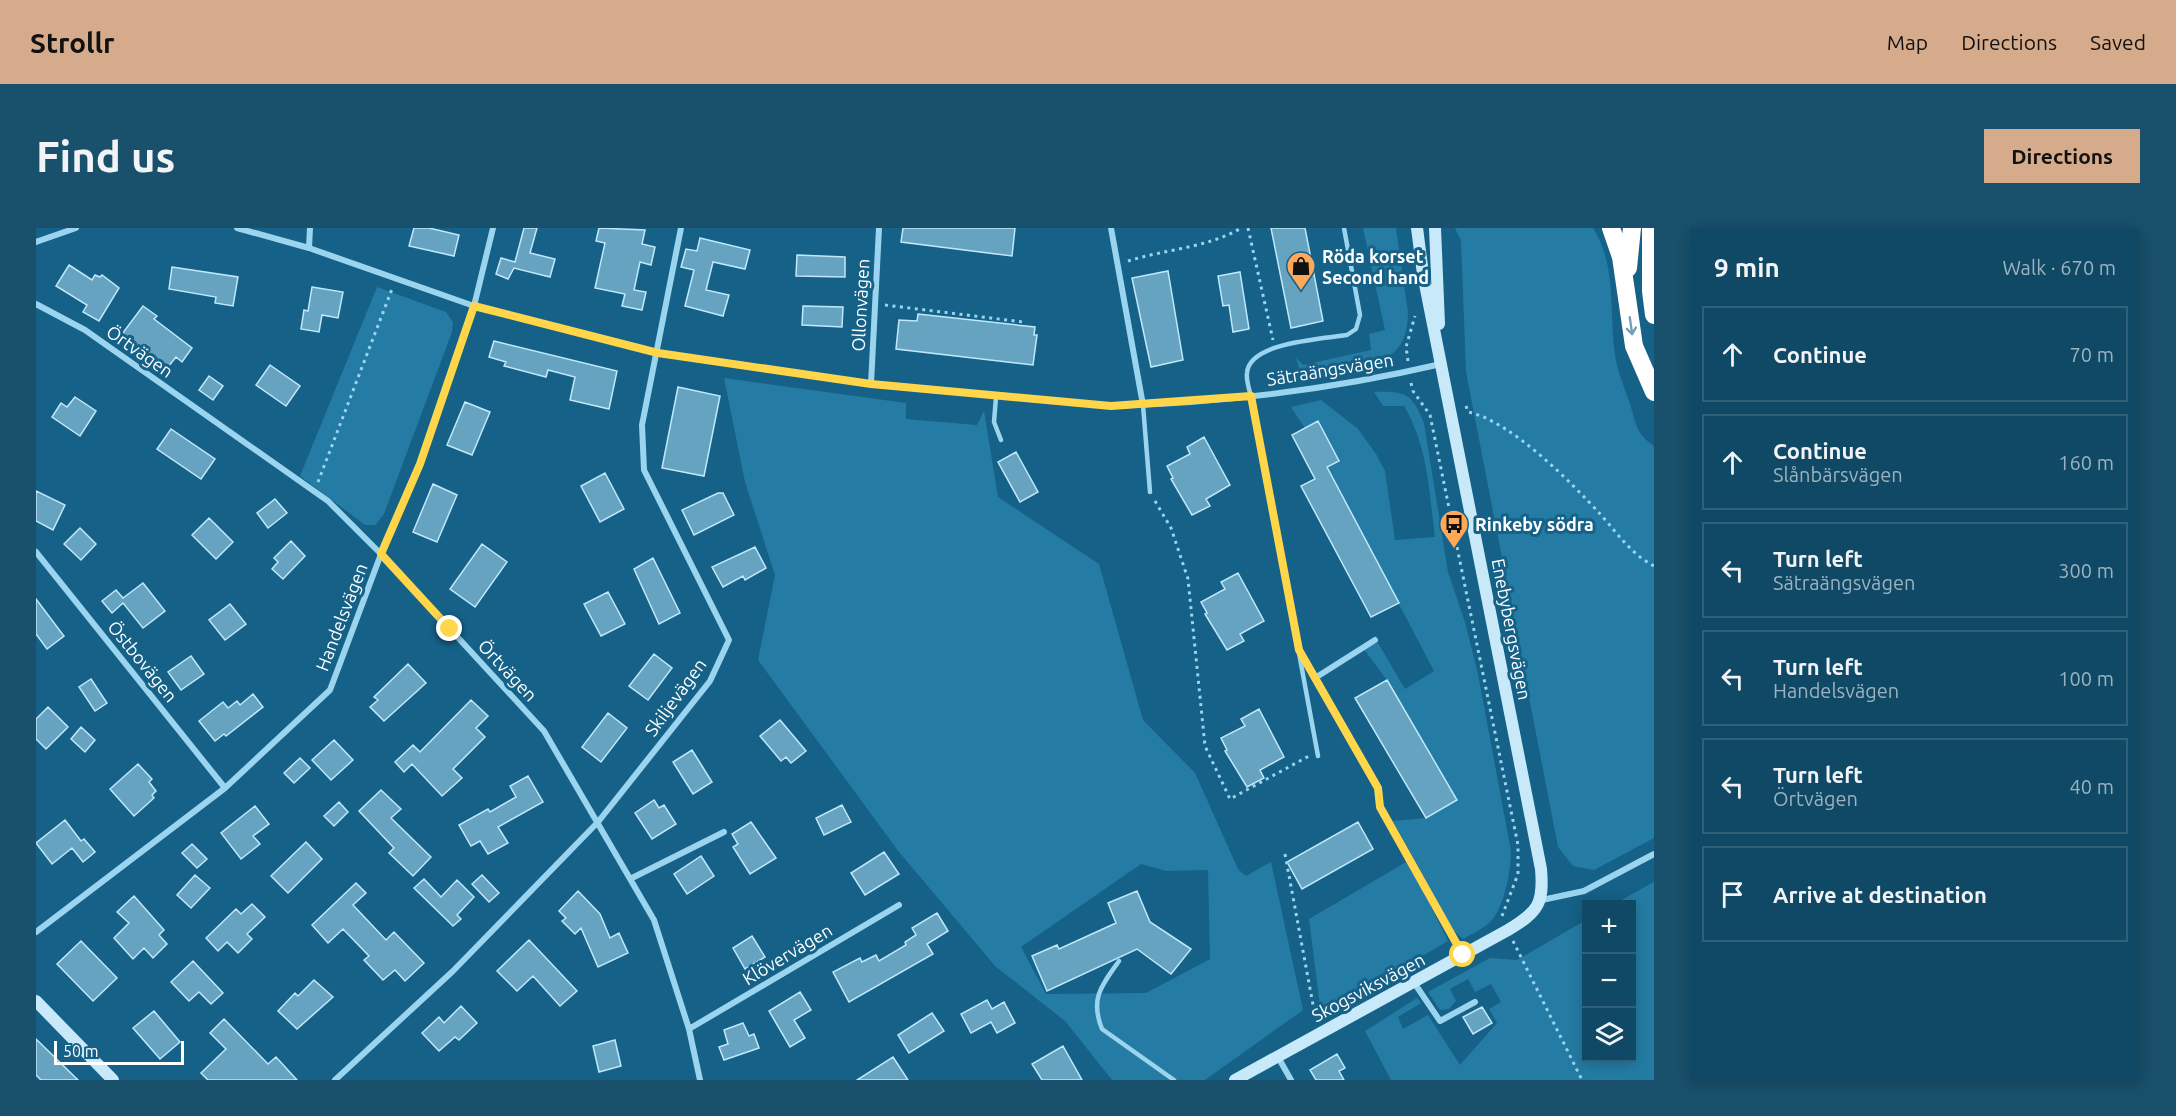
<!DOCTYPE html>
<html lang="en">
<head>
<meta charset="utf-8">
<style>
	body { margin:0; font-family:Ubuntu,sans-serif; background:#19506b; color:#f1f3f6 }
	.controls { position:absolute; right:18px; bottom:18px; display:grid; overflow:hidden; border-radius:0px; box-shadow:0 3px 15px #0003 }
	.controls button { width:54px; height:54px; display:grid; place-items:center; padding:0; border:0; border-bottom:2px solid #306179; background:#104965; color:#f1f3f6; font:30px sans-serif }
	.scale { position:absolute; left:18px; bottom:15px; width:130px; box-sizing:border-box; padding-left:6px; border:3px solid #fff; border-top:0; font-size:16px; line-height:21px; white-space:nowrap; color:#fff; -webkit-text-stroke:4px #156187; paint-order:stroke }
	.stop { position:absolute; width:18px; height:18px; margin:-14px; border:4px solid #ffd54a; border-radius:50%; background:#fff }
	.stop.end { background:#ffd54a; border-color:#fff; box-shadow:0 2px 6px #0008 }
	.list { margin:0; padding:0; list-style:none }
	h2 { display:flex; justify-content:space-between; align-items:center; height:78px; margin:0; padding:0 24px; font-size:26px }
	h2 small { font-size:20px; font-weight:400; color:#9cb2bf }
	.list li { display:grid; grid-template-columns:39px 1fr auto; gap:18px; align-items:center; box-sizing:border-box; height:96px; margin:0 12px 12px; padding:0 12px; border:2px solid #306179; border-radius:0px }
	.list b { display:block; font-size:22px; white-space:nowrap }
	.list p { margin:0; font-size:20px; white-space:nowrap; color:#9cb2bf }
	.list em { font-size:20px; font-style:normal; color:#9cb2bf }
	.icon { flex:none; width:33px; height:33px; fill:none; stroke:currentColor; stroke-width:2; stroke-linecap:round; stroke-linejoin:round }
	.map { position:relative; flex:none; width:1618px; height:852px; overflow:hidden; border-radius:0px }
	header { display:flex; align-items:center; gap:36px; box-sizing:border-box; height:84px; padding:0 30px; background:#d6ab8b; color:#111 }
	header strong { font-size:28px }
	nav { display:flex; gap:33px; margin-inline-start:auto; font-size:21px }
	.intro { display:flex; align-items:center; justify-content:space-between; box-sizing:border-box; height:144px; padding:0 36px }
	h1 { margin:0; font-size:42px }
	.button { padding:15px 27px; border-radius:0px; background:#d6ab8b; color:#111; font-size:21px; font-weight:700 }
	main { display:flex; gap:36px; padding:0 36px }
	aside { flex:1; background:#104965; border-radius:0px; box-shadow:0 3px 15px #0003 }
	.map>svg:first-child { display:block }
	.green { fill:#247ca4; fill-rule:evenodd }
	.building { fill:#65a3c1; stroke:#c0e8fa; stroke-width:1.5 }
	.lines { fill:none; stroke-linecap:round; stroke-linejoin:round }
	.path { stroke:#9bd4ee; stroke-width:3; stroke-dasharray:3 4.5; stroke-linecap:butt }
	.lane { stroke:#9bd4ee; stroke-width:4.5 }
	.street { stroke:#9bd4ee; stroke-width:6 }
	.secondary { stroke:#c8e9fa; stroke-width:12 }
	.highway { stroke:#fff; stroke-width:18 }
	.oneway { stroke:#73a0b7 }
	.route { stroke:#ffd54a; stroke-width:8 }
	.labels { text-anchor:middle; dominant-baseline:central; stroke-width:6; stroke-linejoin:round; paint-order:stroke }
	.poi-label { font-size:18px; font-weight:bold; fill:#fff; stroke:#156187; text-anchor:start }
	.street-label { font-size:18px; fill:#fff; stroke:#156187 }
</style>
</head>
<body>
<header>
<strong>Strollr</strong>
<nav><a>Map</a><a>Directions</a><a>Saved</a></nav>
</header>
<div class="intro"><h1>Find us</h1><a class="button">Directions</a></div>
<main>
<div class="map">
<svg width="1618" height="852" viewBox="0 0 1618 852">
	<rect width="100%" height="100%" fill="#156187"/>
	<!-- green -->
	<path class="green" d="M1327 0H1360L1372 84C1372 101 1368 119 1353 128L1264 143 1260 130 1267 137 1335 122 1333 106 1349 102Z
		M1419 0H1557C1581 37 1573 84 1579 127 1581 143 1589 160 1594 176 1600 195 1600 206 1618 218V610L1558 642 1537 638 1522 619 1430 144 1425 13Z
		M341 59 410 84 417 94 416 104 348 286 339 297H329L264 248Z
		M688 150 870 175V191L941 197 948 183 962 269 1063 336 1107 492 1159 545 1202 641 1210 648 1235 634 1267 782 1169 852H1076L1029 793 959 738 863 624 722 432 739 347 709 254ZM1105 636 1130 643 1172 642 1174 731 1110 765 1010 766 985 719Z
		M1338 164C1369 163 1376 165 1388 195L1412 344 1429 394 1442 446 1475 623C1475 642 1468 684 1452 696 1445 702 1435 706 1427 711L1418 703 1357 593 1390 590 1421 571 1351 452 1327 420 1342 415 1369 461 1398 443 1291 239 1303 233 1269 200 1255 179 1285 172 1322 201 1340 226 1349 243 1359 312 1399 309C1393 264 1392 218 1368 178H1347Z
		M1372 633 1412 713 1285 787 1273 691Z
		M1618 654V852H1355L1329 803 1381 770 1385 775 1362 789 1367 801 1392 787 1424 837 1461 795 1453 781 1465 774 1455 756 1439 764 1432 751 1414 761 1420 773 1413 781 1404 782 1392 764 1454 730 1481 732 1550 692V830H1596V676H1578Z"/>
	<!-- building -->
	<path class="building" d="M378 0H393L423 7 418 28 373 18Z
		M488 0H501L494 25 519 31 514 49 478 40 472 51 460 46 465 30 479 34Z
		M563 0 609 2 606 16 619 19 615 37 604 34 598 62 610 64 606 82 586 78 589 66 559 60 569 15 560 13Z
		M867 0H979L976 28 865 14Z
		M1235 0H1269L1287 93 1255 100Z
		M664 10 714 22 709 41 677 34 670 62 693 67 687 88 649 78 658 42 645 39 650 21 661 23Z
		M761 27 809 29V49L760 48Z
		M33 37 56 52 59 47 64 49 66 47 83 60 63 93 47 84 51 77 20 58Z
		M136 39 202 49 197 78 179 75 180 69 133 61Z
		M1132 43 1147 132 1115 139 1096 50Z
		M1204 44 1213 101 1197 104 1193 77 1187 78 1182 48Z
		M276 59 307 64 302 90 286 87 283 104 265 101 268 82 272 83Z
		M107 78 121 88 118 91 156 120 146 134 140 129 132 139 86 106Z
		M767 78 807 79 806 99 766 97Z
		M882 86 999 99 998 107H1001L997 137 860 121 863 92 881 93Z
		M458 113 581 143 573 181 534 172 539 149 512 142 510 149 468 138 470 134 453 129Z
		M234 137 264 158 250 178 220 157Z
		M173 148 187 158 177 172 163 162Z
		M642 159 684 168 668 248 626 240Z
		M39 169 60 183 44 208 16 189 25 175 31 179Z
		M429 174 454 184 436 227 411 217Z
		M1282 193 1303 233 1291 239 1363 375 1335 389 1265 258 1279 251 1256 207Z
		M135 201 179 231 165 251 121 221Z
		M1168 209 1194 257 1170 271 1174 278 1156 287 1135 251 1137 250 1131 238 1154 226 1151 219Z
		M980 224 1002 264 984 274 962 234Z
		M569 245 588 281 564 294 545 258Z
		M397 256 421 267 401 314 377 304Z
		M0 263 29 277 17 302 0 293Z
		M682 265H687L698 287 658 307 646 282Z
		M239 271 251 285 232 300 221 285Z
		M173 290 197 314 180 331 156 307Z
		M44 300 60 316 45 332 28 316Z
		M255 313 269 328 247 351 236 341 242 334 238 330Z
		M446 316 471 334 439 379 414 361Z
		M719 319 730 340 709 352 707 348 687 359 676 339Z
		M617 330 644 385 623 396 598 341Z
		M1202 345 1228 393 1204 406 1208 413 1191 422 1169 386 1171 385 1165 374 1189 361 1185 354Z
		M107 355 129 383 107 400 87 375 76 385 66 373 80 362 87 370Z
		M572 364 589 396 565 408 548 376Z
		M0 371 28 408 11 421 0 406Z
		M194 376 210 396 189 412 173 392Z
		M618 426 636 440 612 472 593 458Z
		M155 428 168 446 145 462 132 444Z
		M372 436 390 455 348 493 334 479 342 472 338 469Z
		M55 451 71 475 59 483 43 459Z
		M1351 452 1421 572 1390 590 1319 470Z
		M217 466 227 479 190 508 188 506 179 513 163 493 187 474 192 480 201 473 204 477Z
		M435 472 452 488 440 500 449 509 417 541 426 550 406 568 376 536 368 544 359 534 377 517 384 524Z
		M12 479 32 499 10 521 0 511V491Z
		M1223 481 1248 529 1224 542 1228 550 1211 559 1189 523 1191 522 1185 510 1209 498 1205 491Z
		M572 485 591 500 565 534 546 519Z
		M744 492 770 523 755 535 750 529 745 533 724 508Z
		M45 499 59 512 49 524 35 511Z
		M298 512 317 532 295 552 276 532Z
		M656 522 676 554 657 566 637 534Z
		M264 530 274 540 258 555 248 545Z
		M102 536 116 551 113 554 120 563 116 567 118 570 98 588 74 561Z
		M492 548 507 574 462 599 472 615 452 626 444 613 435 618 423 597 452 581 454 584 480 569 474 558Z
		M345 562 365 581 355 590 395 629 377 648 353 625 358 620 323 583Z
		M618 572 623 580 628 577 640 596 616 611 599 585Z
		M303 574 312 584 298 598 288 588Z
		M806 577 815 594 788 607 780 590Z
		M219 578 233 596 217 608 224 616 205 631 185 605Z
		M29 592 45 613 48 611 59 624 47 634 36 620 16 636 0 615Z
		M715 594 740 630 714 646 697 619 702 616 696 606Z
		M1322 594 1337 621 1266 661 1251 634Z
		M270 614 286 631 252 665 235 648Z
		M156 616 171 631 161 640 146 625Z
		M848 624 863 646 829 667 815 645Z
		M665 628 678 648 651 666 638 646Z
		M159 647 174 660 155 680 141 667Z
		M446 647 463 665 453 674 436 656Z
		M388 651 405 669 421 652 438 669 421 687 425 691 417 698 378 660Z
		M320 655 330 665 317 677 350 712 358 704 388 735 369 753 359 742 347 752 328 732 333 728 307 701 292 715 276 697Z
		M542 663 564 686 574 710 583 705 592 725 562 739 545 700 539 706 526 693 530 690 523 683Z
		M1101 663 1114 694 1155 721 1135 746 1101 721 1011 763 996 728 1021 717 1023 721 1080 695 1072 675Z
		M98 668 128 702 123 707 131 716 117 730 108 720 97 731 78 710 93 695 81 684Z
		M216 676 229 689 211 706 216 711 202 725 191 714 182 723 170 710 200 681 205 686Z
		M901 685 912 703 891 716 897 726 813 774 797 744 824 730 826 734 840 727 843 733 870 717 869 714 880 707 876 700Z
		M716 708 729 729 709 741 697 720Z
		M493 712 541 763 524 778 497 748 481 763 461 743Z
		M45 713 81 750 57 773 21 736Z
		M157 733 187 765 175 776 163 764 153 773 135 754Z
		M278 752 297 769 261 801 242 783 259 765 262 768Z
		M764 764 775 782 758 792 769 810 754 819 733 783Z
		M951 772 956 781 968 774 979 795 961 805 955 794 935 805 925 786Z
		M425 778 441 795 423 812 419 809 403 823 386 805 403 789 408 795Z
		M1446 779 1456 795 1437 806 1427 789Z
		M118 783 144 814 124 831 97 800Z
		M896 785 908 803 873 825 862 807Z
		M188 791 232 836 240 829 261 852H172L165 845 190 821 174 805Z
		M707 795 713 808 718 806 723 820 688 832 683 819 692 816 688 802Z
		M0 811 42 852H5L0 847Z
		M579 812 585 838 563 844 557 818Z
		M1027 818 1046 852H1006L996 836Z
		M1301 826 1309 840 1303 843 1308 852H1280L1274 842Z
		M857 829 872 852H821Z"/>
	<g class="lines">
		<!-- path -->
		<path class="path" d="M1212 0 1237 112
			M1092 33C1126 22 1175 19 1205 0
			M849 77 987 94
			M1372 133 1370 119 1379 88
			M1375 155 1377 163 1394 187 1482 617V646L1466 688
			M1430 178 1432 184C1475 193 1535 254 1565 287 1582 306 1595 326 1618 338
			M282 254 356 61
			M1119 273 1135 300 1152 351 1169 518 1194 571 1273 528
			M1343 571 1344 579 1420 715
			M1249 626 1280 793
			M1477 713 1546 852"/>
		<!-- lane -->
		<path class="lane" d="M1215 168C1213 161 1210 152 1211 145 1213 114 1287 111 1311 107L1320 101 1324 87 1308 0
			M960 169 958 194 965 212
			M1107 177 1114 264
			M1263 425 1282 528
			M1083 733C1065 758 1054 771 1066 801L1138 852"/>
		<!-- street -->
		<path class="street" d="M201 0 273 20 438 78 622 125 835 156 1075 178C1185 175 1298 161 1405 136
			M1075 0 1107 177
			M0 14 40 0
			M273 20 274 0
			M0 76 49 102 292 273 345 326 508 503 618 692 653 801 664 852
			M835 156 843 0
			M1215 168 1263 422 1342 560
			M0 324 189 560
			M1279 450 1339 412
			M594 651 688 604
			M1506 672 1548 663 1618 626
			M0 704 189 560 294 462 345 326 384 235 438 78 457 0
			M1379 756 1404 793 1439 774
			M653 801 863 677
			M1242 829 1255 852
			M299 852 417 743 562 594 674 453 693 412 608 242 606 197 645 0"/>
		<!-- secondary -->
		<path class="secondary" d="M1399 0 1403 96
			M0 773 77 852
			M1199 852 1472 702C1502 684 1508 676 1505 641L1387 46 1381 0"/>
		<!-- highway -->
		<path class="highway" d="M1575 0 1585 29 1598 118 1618 164
			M1615 0V63L1618 87
			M1592 40 1596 0"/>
	</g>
	<!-- one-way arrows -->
	<defs><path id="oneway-shaft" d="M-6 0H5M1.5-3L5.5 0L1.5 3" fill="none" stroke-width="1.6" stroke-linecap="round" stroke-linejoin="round" transform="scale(1.5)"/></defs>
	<use class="oneway" href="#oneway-shaft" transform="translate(1595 98) rotate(82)"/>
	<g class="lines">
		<!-- route -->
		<path class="route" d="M414 401 345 326 384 236 438 78 622 125 835 156 1075 178 1215 168 1263 422 1342 560 1344 579 1427 727"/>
	</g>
	<!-- icons -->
	<defs>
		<g id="shop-pin" transform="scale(1.5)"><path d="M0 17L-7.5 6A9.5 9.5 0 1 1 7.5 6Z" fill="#ffa858" stroke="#156187"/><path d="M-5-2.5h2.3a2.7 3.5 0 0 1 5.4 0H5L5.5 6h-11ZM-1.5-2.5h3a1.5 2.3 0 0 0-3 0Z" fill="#111"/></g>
		<g id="bus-pin" transform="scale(1.5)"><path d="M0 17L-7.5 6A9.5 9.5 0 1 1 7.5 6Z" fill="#ffa858" stroke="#156187"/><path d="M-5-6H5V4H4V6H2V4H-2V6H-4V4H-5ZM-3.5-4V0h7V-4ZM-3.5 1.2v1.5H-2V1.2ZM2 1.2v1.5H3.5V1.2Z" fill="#111"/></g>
	</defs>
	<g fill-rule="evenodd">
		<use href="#shop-pin" x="1265" y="38"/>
		<use href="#bus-pin" x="1418" y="296"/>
	</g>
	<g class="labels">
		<!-- poi labels -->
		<g class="poi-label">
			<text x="1286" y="28">Röda korset<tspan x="1286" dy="21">Second hand</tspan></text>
			<text x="1439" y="296">Rinkeby södra</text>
		</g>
		<!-- street labels -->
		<g class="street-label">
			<text transform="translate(824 77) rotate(-87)">Ollonvägen</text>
			<text transform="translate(104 123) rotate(35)">Örtvägen</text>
			<text transform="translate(1294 141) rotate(-9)">Sätraängsvägen</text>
			<text transform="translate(305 389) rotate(-69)">Handelsvägen</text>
			<text transform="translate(1476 401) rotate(79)">Enebybergsvägen</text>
			<text transform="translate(107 433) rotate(51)">Östbovägen</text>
			<text transform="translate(472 442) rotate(47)">Örtvägen</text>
			<text transform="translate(639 469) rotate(-54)">Skiljevägen</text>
			<text transform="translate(751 726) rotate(-31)">Klövervägen</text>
			<text transform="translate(1332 759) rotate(-28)">Skogsviksvägen</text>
		</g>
	</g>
</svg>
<div class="controls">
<button>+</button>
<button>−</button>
<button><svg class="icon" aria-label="layers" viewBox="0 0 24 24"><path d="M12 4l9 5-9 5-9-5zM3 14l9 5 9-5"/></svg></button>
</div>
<div class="scale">50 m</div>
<div class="stop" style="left:1427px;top:727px"></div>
<div class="stop end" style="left:414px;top:401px"></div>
</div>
<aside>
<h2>9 min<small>Walk · 670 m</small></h2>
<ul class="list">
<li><svg class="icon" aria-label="ahead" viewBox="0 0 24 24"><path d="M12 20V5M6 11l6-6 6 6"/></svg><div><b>Continue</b></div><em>70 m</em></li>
<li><svg class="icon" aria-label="ahead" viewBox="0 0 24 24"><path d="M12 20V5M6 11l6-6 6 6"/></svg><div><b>Continue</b><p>Slånbärsvägen</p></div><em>160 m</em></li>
<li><svg class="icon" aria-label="left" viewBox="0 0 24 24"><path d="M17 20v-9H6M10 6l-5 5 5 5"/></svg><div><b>Turn left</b><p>Sätraängsvägen</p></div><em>300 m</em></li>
<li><svg class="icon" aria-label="left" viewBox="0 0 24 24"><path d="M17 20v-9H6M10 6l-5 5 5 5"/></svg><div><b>Turn left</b><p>Handelsvägen</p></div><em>100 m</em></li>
<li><svg class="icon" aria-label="left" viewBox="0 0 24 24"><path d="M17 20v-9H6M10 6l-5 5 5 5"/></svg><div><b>Turn left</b><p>Örtvägen</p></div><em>40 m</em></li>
<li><svg class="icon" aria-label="arrive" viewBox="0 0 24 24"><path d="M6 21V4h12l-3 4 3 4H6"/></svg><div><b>Arrive at destination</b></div></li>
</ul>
</aside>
</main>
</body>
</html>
